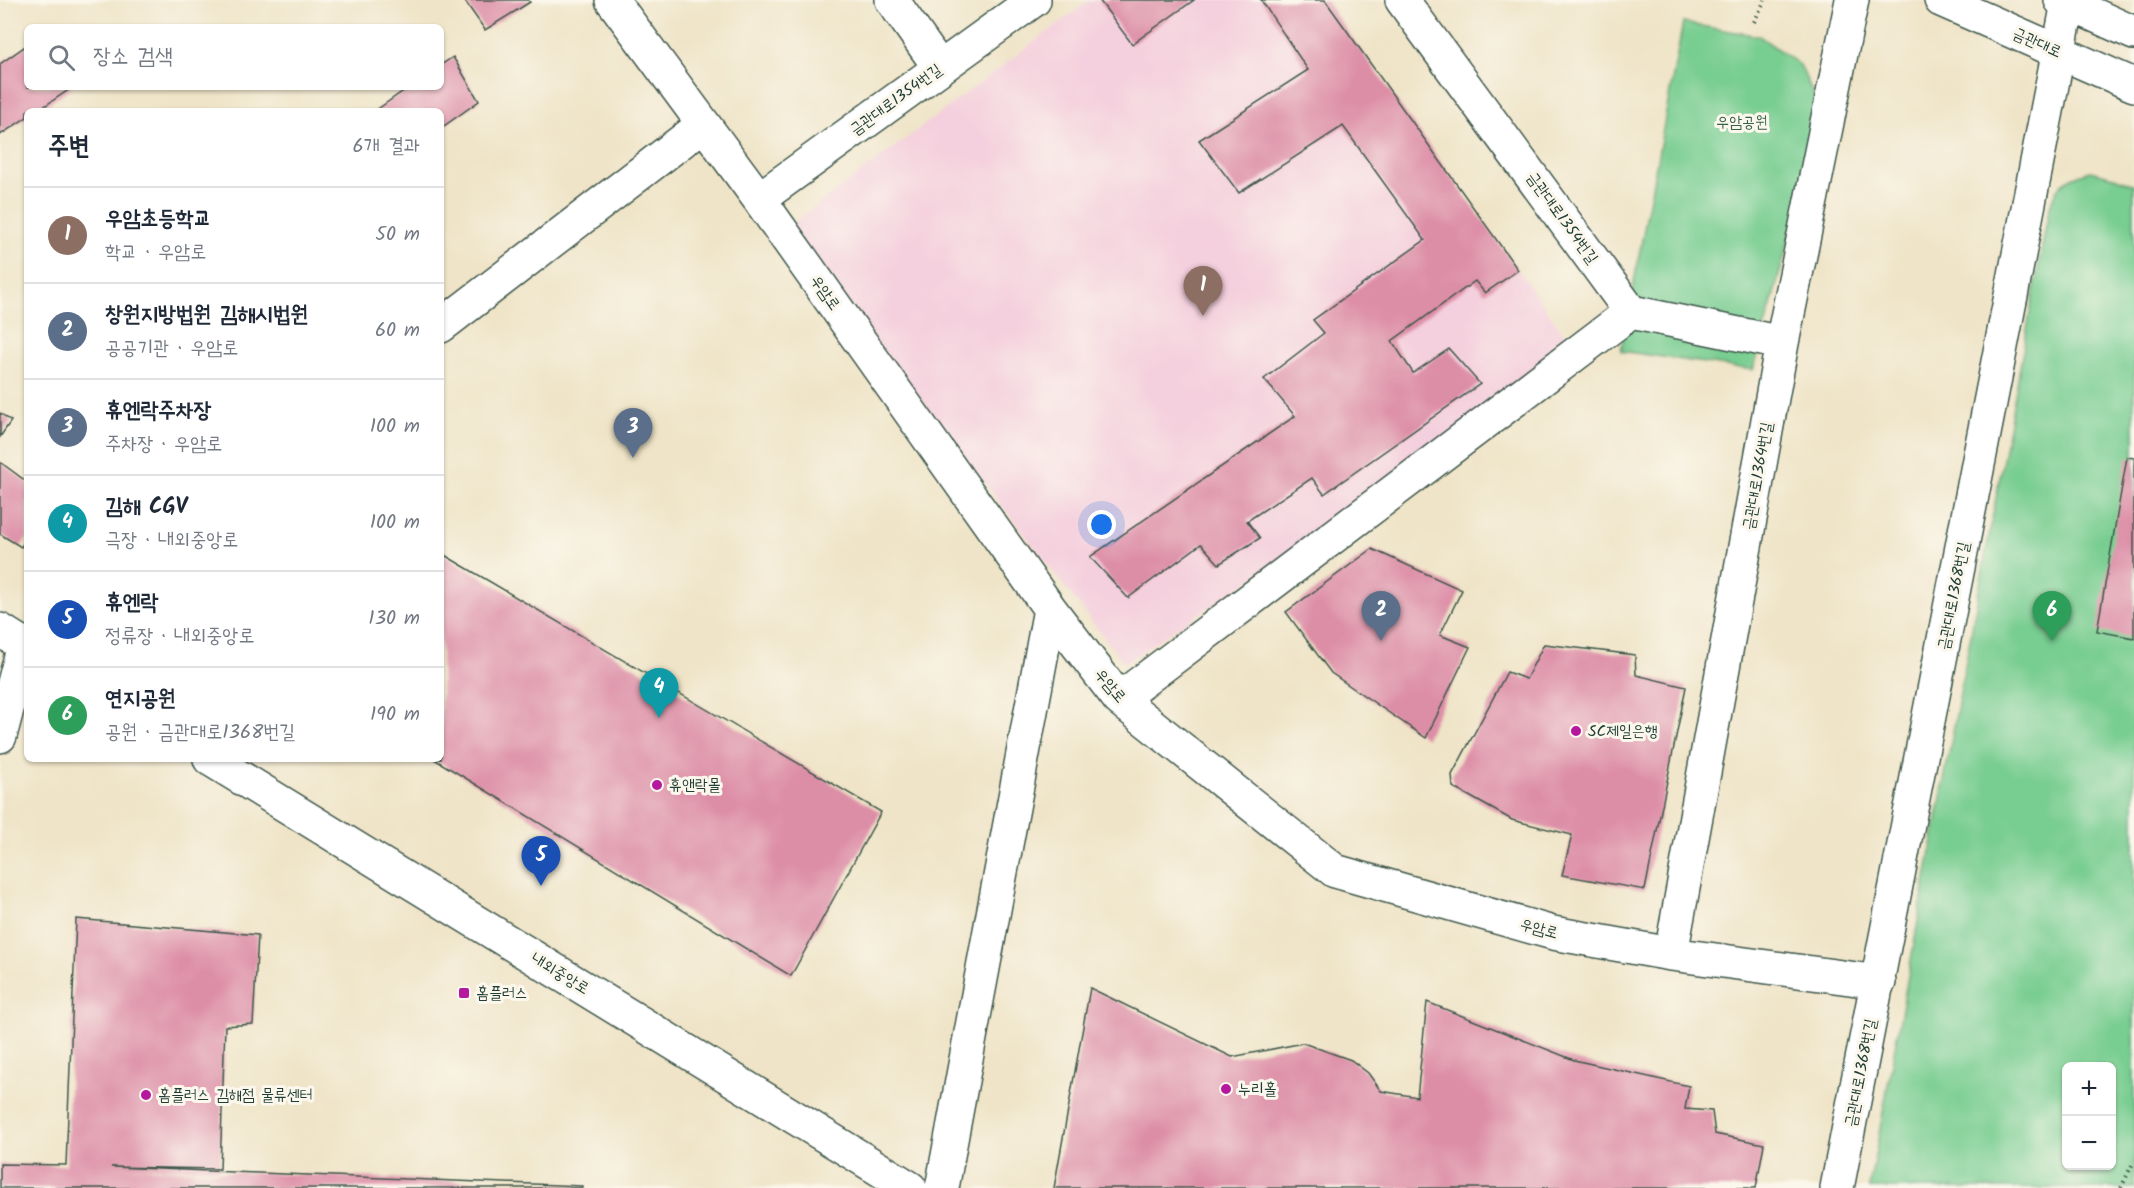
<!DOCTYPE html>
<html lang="ko">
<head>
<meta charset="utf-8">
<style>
	body { margin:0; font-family:Kalam,"Poor Story",sans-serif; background:#f6f6f7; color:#1f2937 }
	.controls { position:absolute; right:18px; bottom:18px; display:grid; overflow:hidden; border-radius:9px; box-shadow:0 2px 4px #0004 }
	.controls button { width:54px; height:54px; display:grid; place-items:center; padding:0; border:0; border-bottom:2px solid #e0e1e3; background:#fff; color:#1f2937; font:30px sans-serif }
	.you { position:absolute; left:1102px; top:525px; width:21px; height:21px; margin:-15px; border:4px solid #fff; border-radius:50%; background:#1a73e8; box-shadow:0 0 0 9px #1a73e833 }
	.badge { display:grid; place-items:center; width:39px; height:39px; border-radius:50%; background:#2563eb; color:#fff; font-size:20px; font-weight:700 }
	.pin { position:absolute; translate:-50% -50px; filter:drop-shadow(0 2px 3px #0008) }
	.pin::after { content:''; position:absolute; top:32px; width:21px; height:18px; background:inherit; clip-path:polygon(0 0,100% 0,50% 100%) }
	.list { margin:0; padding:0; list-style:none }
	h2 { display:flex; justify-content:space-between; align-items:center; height:78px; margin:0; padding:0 24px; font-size:26px }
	h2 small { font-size:20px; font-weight:400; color:#747a83 }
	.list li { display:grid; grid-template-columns:39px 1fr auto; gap:18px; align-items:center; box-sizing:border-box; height:96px; padding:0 24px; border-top:2px solid #e0e1e3 }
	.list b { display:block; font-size:22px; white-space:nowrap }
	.list p { margin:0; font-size:20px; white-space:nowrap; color:#747a83 }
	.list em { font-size:20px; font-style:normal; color:#747a83 }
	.icon { flex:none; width:33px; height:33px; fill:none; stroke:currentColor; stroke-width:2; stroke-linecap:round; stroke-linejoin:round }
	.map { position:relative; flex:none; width:2134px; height:1188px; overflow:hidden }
	.search { position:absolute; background:#fff; box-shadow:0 2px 4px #0004; left:24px; top:24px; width:420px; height:66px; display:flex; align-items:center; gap:15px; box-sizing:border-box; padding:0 21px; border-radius:9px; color:#747a83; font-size:22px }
	.panel { position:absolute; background:#fff; box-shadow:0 2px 4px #0004; left:24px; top:108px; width:420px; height:654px; border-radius:9px }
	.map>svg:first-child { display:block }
	.built { fill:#f4cfdd }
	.green { fill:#78cd91; stroke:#4c8562; stroke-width:1.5; fill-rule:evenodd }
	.building { fill:#dd8ea7 }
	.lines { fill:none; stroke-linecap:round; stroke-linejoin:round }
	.minor-casing { stroke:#3e564a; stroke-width:36 }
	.major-casing { stroke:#3e564a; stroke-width:36 }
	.path { stroke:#3e564a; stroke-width:4; stroke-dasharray:1.5 4.5; stroke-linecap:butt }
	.minor { stroke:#fff; stroke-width:33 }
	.major { stroke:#fff; stroke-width:33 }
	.poi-dot { fill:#b5179e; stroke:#fbf7ec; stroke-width:2 }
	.labels { text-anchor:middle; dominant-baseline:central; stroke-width:6; stroke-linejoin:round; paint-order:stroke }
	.street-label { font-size:16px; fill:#1f3d34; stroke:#fbf7ec }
	.park-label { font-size:16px; fill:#35614b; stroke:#fbf7ec }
	.poi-label { font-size:16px; fill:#1f3d34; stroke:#fbf7ec; text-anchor:start }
</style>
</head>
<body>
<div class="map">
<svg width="2134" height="1188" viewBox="0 0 2134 1188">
	<rect width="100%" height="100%" fill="#fbf7ec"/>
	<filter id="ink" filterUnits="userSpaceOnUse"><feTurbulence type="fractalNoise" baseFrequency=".0167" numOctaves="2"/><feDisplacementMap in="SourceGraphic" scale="12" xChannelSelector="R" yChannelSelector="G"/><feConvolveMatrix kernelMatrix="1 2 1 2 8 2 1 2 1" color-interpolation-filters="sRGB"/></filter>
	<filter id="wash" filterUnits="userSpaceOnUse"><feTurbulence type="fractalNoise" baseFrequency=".008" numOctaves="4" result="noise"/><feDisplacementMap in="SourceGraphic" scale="24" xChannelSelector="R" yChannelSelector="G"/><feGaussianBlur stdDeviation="1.35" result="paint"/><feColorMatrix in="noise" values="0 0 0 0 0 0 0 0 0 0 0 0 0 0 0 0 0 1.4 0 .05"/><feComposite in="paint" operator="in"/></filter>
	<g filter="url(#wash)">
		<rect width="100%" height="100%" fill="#efe4c7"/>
		<!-- built -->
		<path class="built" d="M1090 0H1325L1584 362 1124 663 787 228Z"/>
		<!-- green -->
		<path class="green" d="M1683 23 1759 36 1800 65 1823 117 1753 370 1621 351Z
			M2090 171 2114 177 2134 185V1188H1869L2048 215C2055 184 2061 181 2090 171ZM2066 1066H2112V1166H2066Z"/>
		<g id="blocks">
			<!-- building -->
			<path class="building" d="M464 0H528L530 2 485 30Z
				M1099 0H1194L1132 44Z
				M1261 0H1325L1518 270 1485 293 1475 281 1392 341 1413 373 1449 349 1480 384 1324 494 1312 478 1247 521 1260 538 1219 564 1201 544 1128 598 1090 557 1295 416 1264 379 1324 333 1313 320 1425 240 1343 126 1239 193 1199 140 1308 70Z
				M27 45V87H73L37 111H27V117L0 135V64Z
				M453 57 479 101 441 128V111H375L409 87H441V65Z
				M0 413 11 421 0 437Z
				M2127 457 2134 458V638L2097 631Z
				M0 462 27 482V538L21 547 0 534Z
				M1372 549 1462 590 1440 635 1470 647 1426 738 1331 673 1286 612Z
				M441 553 881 812 791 976 434 759H441Z
				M1544 644 1635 655 1636 675 1686 687 1645 890 1562 875 1572 835 1512 820 1453 787 1452 775 1507 672 1526 679Z
				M76 919 258 935 253 1024 225 1026 220 1169 111 1167 582 1186V1188H0V1164L66 1165Z
				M1090 988 1232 1057 1303 1043 1351 1060 1368 1073 1381 1091 1417 1097 1427 1002 1574 1060 1689 1086 1685 1109 1712 1111 1715 1134 1764 1144 1756 1188H1054Z"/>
		</g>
	</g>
	<g filter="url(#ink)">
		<use href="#blocks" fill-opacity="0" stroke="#3e564a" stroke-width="1.5"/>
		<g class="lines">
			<!-- minor casing -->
			<g class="minor-casing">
				<path id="minor" d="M612 0 759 199 1050 609 1119 699 1335 871 1553 933 1671 954 1879 982
					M892 0 940 68
					M1402 0 1631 312 1782 343
					M759 199 1034 0
					M441 326 703 125
					M0 630 27 647
					M1119 699 1631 312
					M0 736 24 645 27 643
					M210 759 910 1188
					M1671 954 1782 343 1852 0
					M942 1188 1050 609"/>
			</g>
			<!-- major casing -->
			<g class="major-casing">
				<path id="major" d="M1941 0 2134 85
					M2061 0 2134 33
					M1837 1188 2068 3"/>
			</g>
			<!-- path -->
			<path class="path" d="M1754 22 1765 0
				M2121 1188 2134 1161"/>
			<!-- minor -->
			<use href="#minor" class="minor"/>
			<!-- major -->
			<use href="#major" class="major"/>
		</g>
	</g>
	<!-- markers -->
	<g class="poi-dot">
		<circle cx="1576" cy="731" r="6"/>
		<circle cx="657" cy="785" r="6"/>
		<rect x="458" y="987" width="12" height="12" rx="3"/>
		<circle cx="1226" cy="1089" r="6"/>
		<circle cx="146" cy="1095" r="6"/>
	</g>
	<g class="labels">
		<!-- street labels -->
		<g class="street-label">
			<text transform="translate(2037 43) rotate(24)">금관대로</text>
			<text transform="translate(896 100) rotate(-36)">금관대로1354번길</text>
			<text transform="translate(1562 218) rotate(54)">금관대로1354번길</text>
			<text transform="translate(825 293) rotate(55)">우암로</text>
			<text transform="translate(1758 476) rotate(-80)">금관대로1364번길</text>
			<text transform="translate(1954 596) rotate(-79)">금관대로1368번길</text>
			<text transform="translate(1110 686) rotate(50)">우암로</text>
			<text transform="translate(1539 929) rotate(15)">우암로</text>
			<text transform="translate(560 974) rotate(31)">내외중앙로</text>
			<text transform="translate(1861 1073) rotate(-79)">금관대로1368번길</text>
		</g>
		<!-- park labels -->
		<g class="park-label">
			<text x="1742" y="122">우암공원</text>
		</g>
		<!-- poi labels -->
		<g class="poi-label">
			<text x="1588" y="731">SC제일은행</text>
			<text x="669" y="785">휴앤락몰</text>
			<text x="476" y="993">홈플러스</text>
			<text x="1238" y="1089">누리홀</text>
			<text x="158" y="1095">홈플러스 김해점 물류센터</text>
		</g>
	</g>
</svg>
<div class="controls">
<button>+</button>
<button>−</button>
</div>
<div class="you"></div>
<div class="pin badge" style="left:1203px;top:316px;background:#8d6e63">1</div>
<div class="pin badge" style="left:1381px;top:641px;background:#5c6f8a">2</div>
<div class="pin badge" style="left:633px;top:458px;background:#5c6f8a">3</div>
<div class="pin badge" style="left:659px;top:718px;background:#0f9aa8">4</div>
<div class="pin badge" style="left:541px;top:886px;background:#1a4fb4">5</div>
<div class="pin badge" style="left:2052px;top:641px;background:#2e9e5b">6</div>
<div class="search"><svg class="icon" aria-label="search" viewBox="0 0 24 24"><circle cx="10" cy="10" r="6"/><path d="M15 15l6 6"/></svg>장소 검색</div>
<section class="panel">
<h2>주변<small>6개 결과</small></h2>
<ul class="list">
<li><span class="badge" style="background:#8d6e63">1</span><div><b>우암초등학교</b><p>학교 · 우암로</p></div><em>50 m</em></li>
<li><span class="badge" style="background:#5c6f8a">2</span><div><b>창원지방법원 김해시법원</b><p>공공기관 · 우암로</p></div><em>60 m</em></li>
<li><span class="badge" style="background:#5c6f8a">3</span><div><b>휴엔락주차장</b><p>주차장 · 우암로</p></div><em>100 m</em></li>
<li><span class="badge" style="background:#0f9aa8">4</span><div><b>김해 CGV</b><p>극장 · 내외중앙로</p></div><em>100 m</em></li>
<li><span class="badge" style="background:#1a4fb4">5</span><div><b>휴엔락</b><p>정류장 · 내외중앙로</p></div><em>130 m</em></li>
<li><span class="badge" style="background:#2e9e5b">6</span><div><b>연지공원</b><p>공원 · 금관대로1368번길</p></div><em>190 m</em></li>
</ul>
</section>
</div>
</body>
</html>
